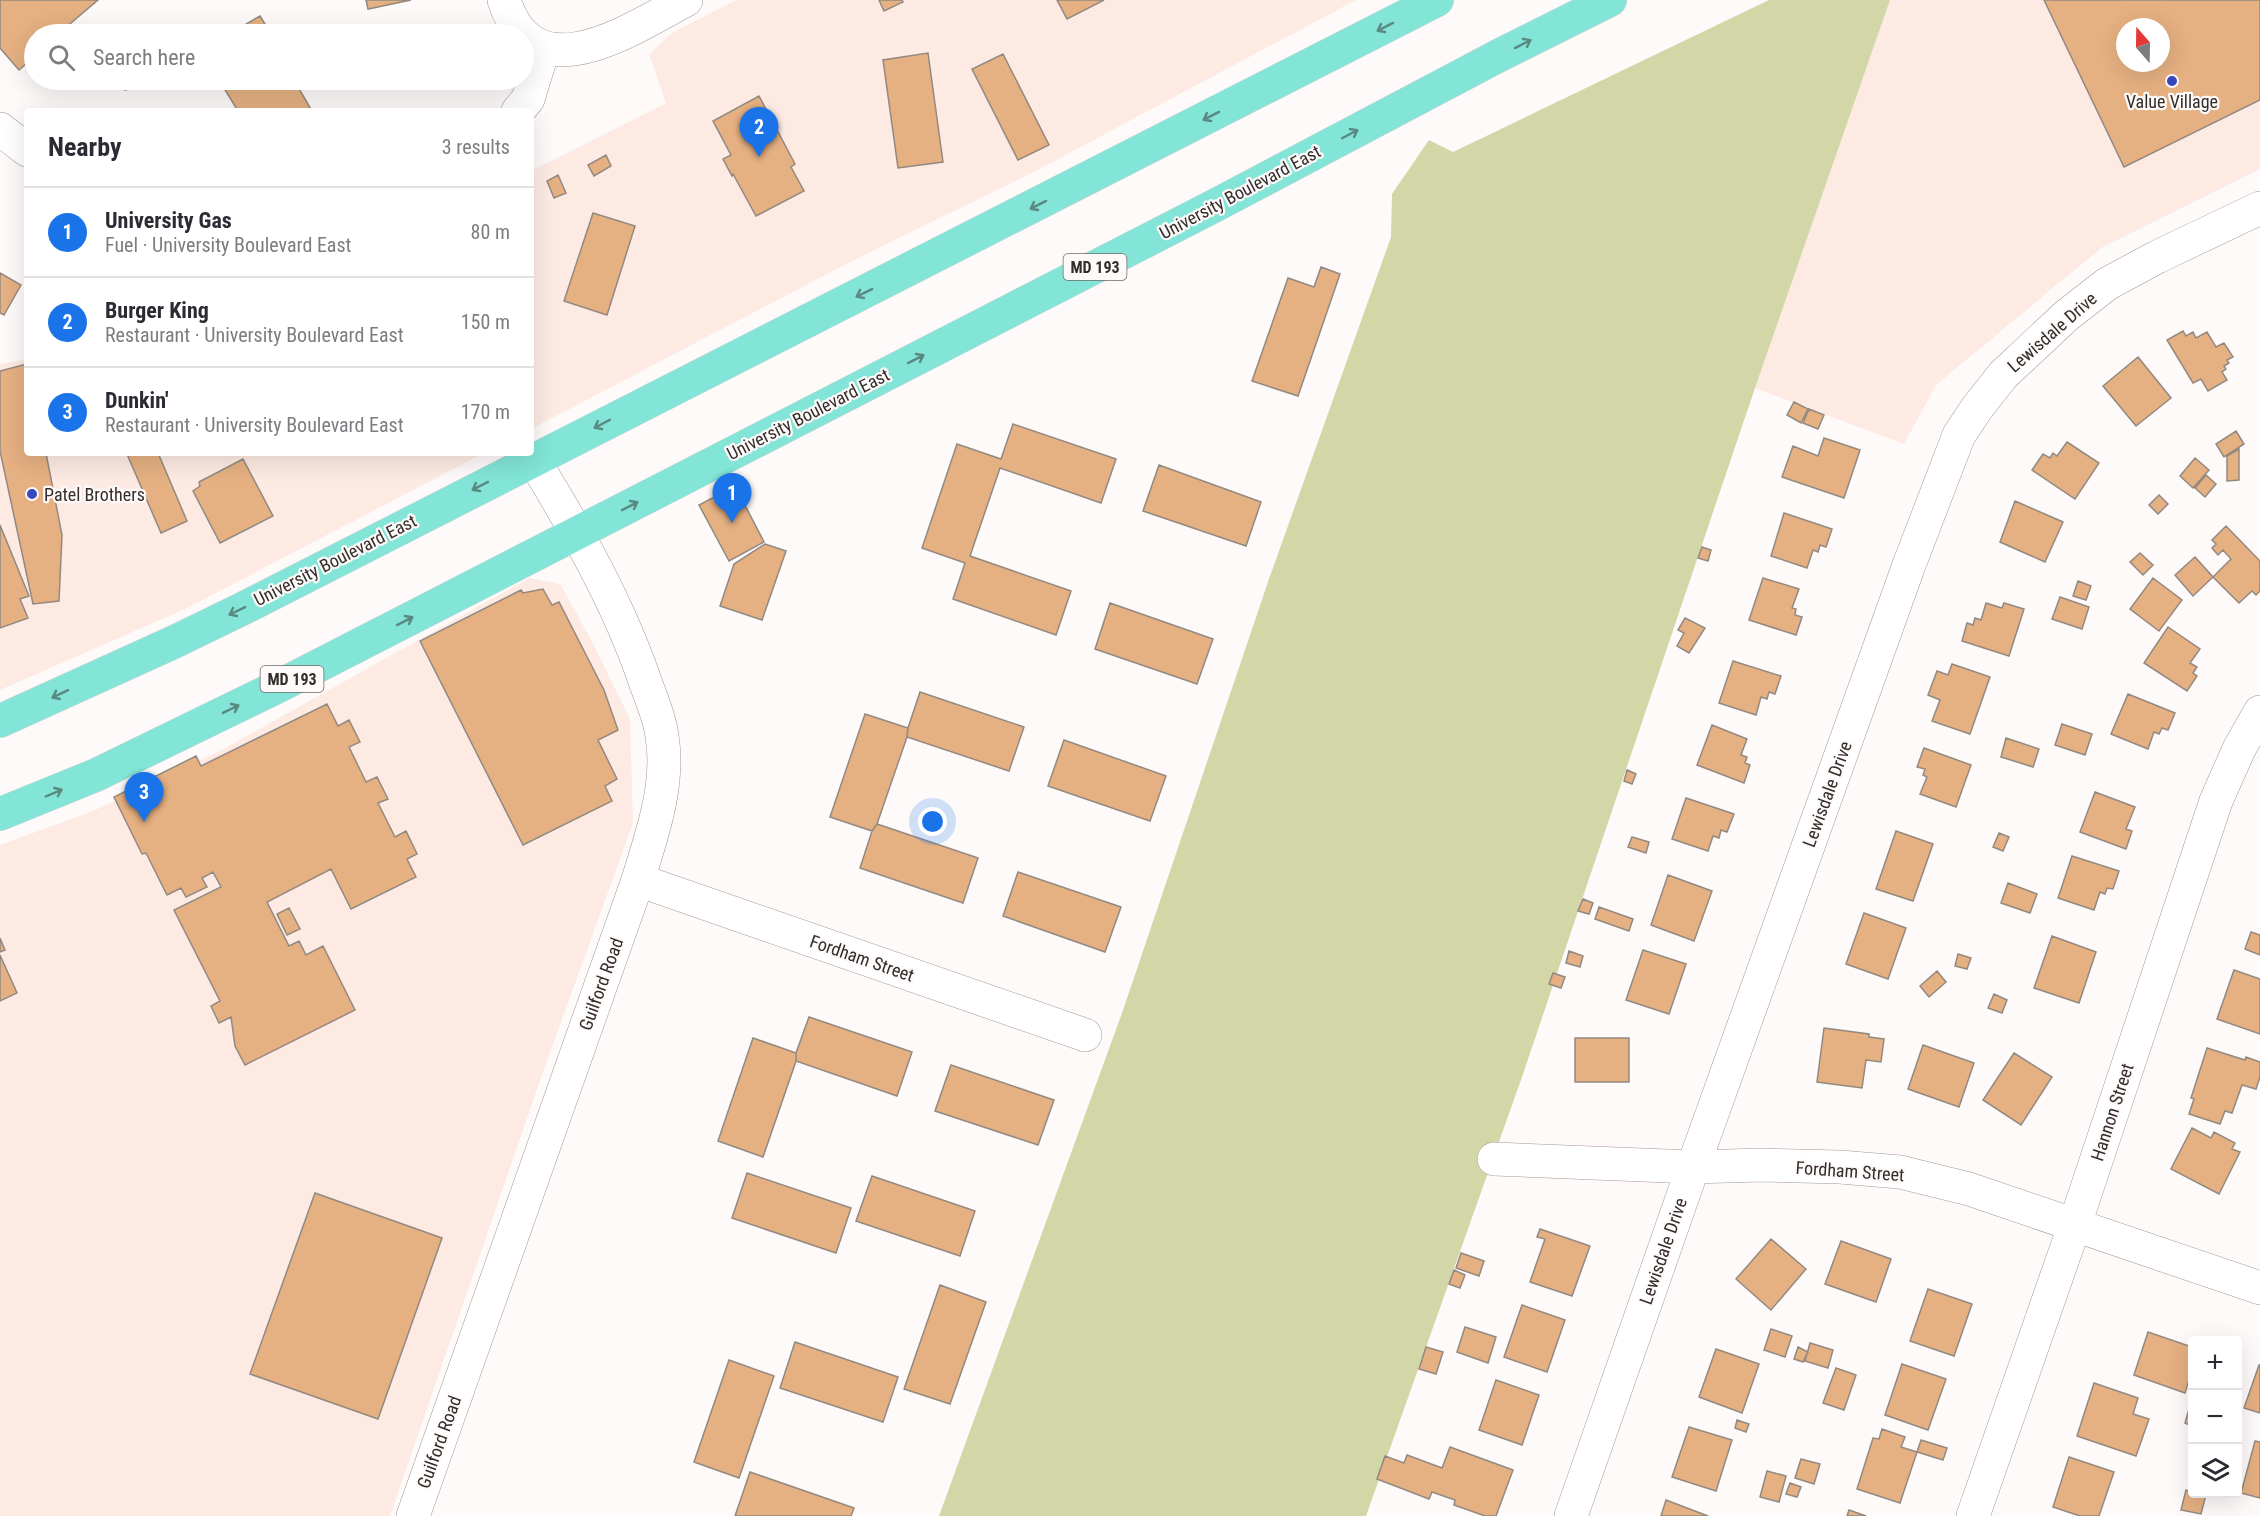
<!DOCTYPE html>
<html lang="en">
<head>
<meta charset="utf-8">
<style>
	body { margin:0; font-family:"Roboto Condensed",sans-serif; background:#f2f2f3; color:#2b2b33 }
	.controls { position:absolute; right:18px; bottom:18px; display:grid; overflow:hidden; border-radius:6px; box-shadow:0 6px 24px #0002 }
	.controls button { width:54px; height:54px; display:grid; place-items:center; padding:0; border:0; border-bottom:2px solid #e1e1e2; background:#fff; color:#2b2b33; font:30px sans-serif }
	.compass { position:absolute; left:2116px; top:18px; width:54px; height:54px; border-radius:50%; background:#fff; box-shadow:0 6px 24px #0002; rotate:340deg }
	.you { position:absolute; left:933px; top:822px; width:21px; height:21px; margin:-15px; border:4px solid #fff; border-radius:50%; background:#1a73e8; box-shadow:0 0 0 9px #1a73e833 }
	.badge { display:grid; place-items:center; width:39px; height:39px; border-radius:50%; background:#1a73e8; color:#fff; font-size:20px; font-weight:700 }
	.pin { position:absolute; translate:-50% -50px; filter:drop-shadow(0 2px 3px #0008) }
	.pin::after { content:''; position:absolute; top:32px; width:21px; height:18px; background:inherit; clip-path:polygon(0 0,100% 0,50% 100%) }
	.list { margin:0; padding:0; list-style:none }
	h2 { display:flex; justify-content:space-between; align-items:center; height:78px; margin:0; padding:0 24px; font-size:26px }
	h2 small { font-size:20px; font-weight:400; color:#7c7c81 }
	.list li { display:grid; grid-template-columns:39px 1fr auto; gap:18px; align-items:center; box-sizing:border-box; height:90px; padding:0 24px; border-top:2px solid #e1e1e2 }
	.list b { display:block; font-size:22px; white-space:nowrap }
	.list p { margin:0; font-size:20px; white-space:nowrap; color:#7c7c81 }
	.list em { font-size:20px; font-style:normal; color:#7c7c81 }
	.icon { flex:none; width:33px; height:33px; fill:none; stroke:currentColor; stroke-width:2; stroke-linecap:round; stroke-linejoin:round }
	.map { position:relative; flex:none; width:2260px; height:1516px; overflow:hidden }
	.search { position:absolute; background:#fff; box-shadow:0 6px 24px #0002; left:24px; top:24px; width:510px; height:66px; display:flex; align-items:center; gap:15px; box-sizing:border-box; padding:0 21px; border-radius:33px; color:#7c7c81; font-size:22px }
	.panel { position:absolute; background:#fff; box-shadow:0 6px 24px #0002; left:24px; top:108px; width:510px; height:348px; border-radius:6px }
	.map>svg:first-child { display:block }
	.built { fill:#fdeae3; fill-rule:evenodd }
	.green { fill:#d3d7a8 }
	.building { fill:#e5b082; stroke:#938980; stroke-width:1.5; fill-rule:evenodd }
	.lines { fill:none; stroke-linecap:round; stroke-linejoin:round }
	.minor-casing { stroke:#a69893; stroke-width:34 }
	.major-casing { stroke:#d6d5d5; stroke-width:34 }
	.minor { stroke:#fff; stroke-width:33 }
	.major { stroke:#82e5d7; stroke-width:33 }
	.oneway { stroke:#5a8981 }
	.poi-dot { fill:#3749bc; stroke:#fdfaf9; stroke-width:2 }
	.labels { text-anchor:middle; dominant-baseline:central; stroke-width:4.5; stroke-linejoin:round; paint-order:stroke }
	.shield { fill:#fdfaf9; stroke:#706a69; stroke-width:1.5 }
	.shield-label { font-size:16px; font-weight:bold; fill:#332d2b }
	.poi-label { font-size:18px; fill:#332d2b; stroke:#fdfaf9 }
	.street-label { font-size:18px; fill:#332d2b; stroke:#fdfaf9 }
</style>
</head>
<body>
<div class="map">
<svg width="2260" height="1516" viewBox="0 0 2260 1516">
	<rect width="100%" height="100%" fill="#fdfaf9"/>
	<!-- built -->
	<path class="built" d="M736 0H1356L1030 174 854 260 531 429V171L666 103 649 54 672 33Z
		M1890 0H2260V169L2101 248 1936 385 1904 444 1755 388ZM2125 27H2161V63H2125Z
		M27 359V453H484L187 608 0 690V364Z
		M529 578 560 584 589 636 630 719 633 823 544 1069 390 1516H0V845L93 811 220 751Z"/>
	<!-- green -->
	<path class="green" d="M1769 0H1890L1755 388 1522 1077 1366 1516H939L1122 1013 1269 579 1391 237 1392 194 1429 140 1453 152Z"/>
	<!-- building -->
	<path class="building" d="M0 0H98L58 34H34V57L19 70 0 48Z
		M366 0H411L368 9Z
		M879 0H902L903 2 884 11Z
		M1057 0H1104L1067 19Z
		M2044 0H2260V100L2124 167ZM2125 27H2161V63H2125Z
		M260 16 271 34H229Z
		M928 53 943 162 898 168 883 60Z
		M1003 54 1049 145 1018 160 972 69Z
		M122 80H138L139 86 125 90Z
		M219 80H294L312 111H238Z
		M759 96 795 164 791 167 804 191 756 216 733 174 732 176 723 159 731 155 713 121Z
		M606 155 611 166 594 176 588 165Z
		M558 175 566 193 554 198 547 181Z
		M593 213 635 226 607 315 564 301Z
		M1321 267 1340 274 1298 396 1252 381 1288 278 1314 287Z
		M0 273 21 285 4 315 0 313Z
		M2183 331 2186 336 2193 332 2196 338 2207 332 2216 347 2224 343 2233 357 2227 360 2229 363 2224 366 2226 369 2222 372 2227 380 2208 391 2201 379 2193 383 2167 340Z
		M2138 357 2171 398 2136 426 2103 386Z
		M27 364V453H46L62 535 59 601 33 604 0 451V371Z
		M1794 402 1808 409 1801 423 1787 415Z
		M1809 409 1824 415 1818 429 1803 423Z
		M1013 424 1116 459 1101 503 1000 468 970 556 1071 591 1056 635 953 599 965 563 922 548 957 444 1001 459Z
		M2236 431 2244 444 2224 457 2216 444Z
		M1824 438 1860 450 1844 498 1782 477 1793 446 1818 456Z
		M2067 442 2099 463 2075 499 2032 470 2043 454 2050 458 2053 453 2057 456Z
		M2239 449V480L2227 481V456Z
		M129 453H158L187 521 161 533 127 454Z
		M2195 458 2209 470 2193 488 2180 476Z
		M243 459 273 516 220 543 193 491 200 486 199 482Z
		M1159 465 1261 502 1246 546 1143 511Z
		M2206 475 2216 484 2205 497 2195 488Z
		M735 486 764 542 729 561 699 505Z
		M2159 495 2168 504 2158 514 2149 505Z
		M2015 501 2063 522 2045 562 2000 542Z
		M1784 513 1832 529 1826 547 1820 545 1818 552 1813 550 1807 568 1771 556Z
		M0 525 29 596 20 599 28 618 0 628Z
		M2226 526 2260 561V591L2256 595 2252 591 2239 603 2213 577 2231 559 2223 550 2218 555 2212 548 2216 544 2212 540Z
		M765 544 786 551 762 620 720 606 734 564Z
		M1702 547 1711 550 1708 561 1698 558Z
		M2140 553 2153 565 2143 575 2130 562Z
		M2195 557 2213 577 2193 596 2175 575Z
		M1763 578 1799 589 1792 608 1796 609 1795 615 1802 617 1796 635 1749 620Z
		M2153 578 2182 600 2159 631 2130 609Z
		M2078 581 2091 586 2086 600 2073 596Z
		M543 589 552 605 559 602 604 690 618 730 598 740 617 779 605 786 612 801 523 845 420 641 521 590 523 593Z
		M2060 597 2089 607 2082 629 2052 619Z
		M1110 603 1213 639 1197 684 1095 649Z
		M1986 603 2002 608 2004 603 2024 609 2009 656 1962 641 1967 623 1973 625 1975 618 1981 620Z
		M1685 618 1705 628 1689 653 1677 646 1684 633 1678 630Z
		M2168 627 2200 649 2190 663 2197 667 2193 673 2197 676 2187 691 2144 663Z
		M1733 661 1781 676 1775 694 1769 692 1767 699 1761 697 1756 715 1719 703Z
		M1952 664 1990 677 1970 734 1932 721 1940 700 1928 695 1937 671 1948 675Z
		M920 692 1024 727 1009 771 907 737 908 728Z
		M2128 694 2175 713 2168 730 2162 728 2159 734 2154 732 2148 749 2111 734Z
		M327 704 338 726 349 720 360 742 349 747 366 782 377 777 388 799 378 803 395 837 406 831 417 854 407 859 416 877 351 909 331 869 267 902 289 946 299 941 306 955 323 946 355 1010 245 1065 235 1046 231 1017 219 1023 211 1006 220 1001 174 910 221 887 213 872 202 878 207 887 186 897 181 888 167 895 146 853 142 854 114 797 196 756 201 766Z
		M865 714 908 728 907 737 877 824 872 831 830 817Z
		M2062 724 2092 734 2085 755 2055 745Z
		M1712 725 1747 739 1741 755 1747 757 1745 763 1750 765 1744 783 1697 765Z
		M2006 738 2039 749 2033 767 2001 757Z
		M1064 740 1166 776 1150 821 1048 786Z
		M1924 748 1971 765 1956 807 1920 794 1927 777 1923 775 1925 769 1917 767Z
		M1627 770 1636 774 1632 784 1624 781Z
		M2095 792 2135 807 2126 829 2132 831 2126 849 2080 832Z
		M1686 798 1734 814 1727 832 1721 830 1719 838 1713 836 1708 851 1672 839Z
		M877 824 978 858 963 903 860 868 872 831Z
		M1896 831 1933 844 1913 901 1876 889Z
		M1999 833 2009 837 2003 851 1993 847Z
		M1632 837 1649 842 1646 853 1628 847Z
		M2072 856 2119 871 2113 889 2107 888 2105 894 2100 892 2094 910 2058 898Z
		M1018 872 1121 907 1105 952 1003 916Z
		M1668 875 1712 891 1694 941 1651 925Z
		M2008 883 2037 894 2030 913 2001 903Z
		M1583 899 1593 903 1589 914 1578 911Z
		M1599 907 1633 919 1629 931 1595 919Z
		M289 908 300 929 287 935 277 914Z
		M1864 913 1906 928 1888 979 1846 964Z
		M2251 932 2260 935V955L2245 949Z
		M2052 936 2096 952 2079 1003 2034 988Z
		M0 938 5 950 0 952Z
		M1643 950 1686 964 1669 1014 1626 1000Z
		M1569 951 1583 956 1580 967 1566 963Z
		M1958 954 1971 958 1967 969 1955 966Z
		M0 955 17 993 0 1001Z
		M2234 970 2260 979V1034L2217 1019Z
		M1937 971 1946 982 1929 997 1920 986Z
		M1553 973 1565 977 1561 988 1549 984Z
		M1994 994 2007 1000 2002 1013 1988 1008Z
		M809 1017 912 1052 897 1096 796 1061V1053Z
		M1824 1028 1869 1034V1037L1884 1039 1881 1062 1866 1060 1862 1088 1817 1082Z
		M753 1038 796 1053V1061L763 1157 718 1141Z
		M1575 1038H1629V1082H1575Z
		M1923 1045 1974 1063 1959 1107 1908 1089Z
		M2207 1048 2245 1060 2246 1057 2260 1062V1077L2256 1089 2242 1085 2232 1113 2225 1111 2220 1124 2189 1114 2194 1099 2191 1098Z
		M2014 1053 2052 1077 2021 1125 1983 1100Z
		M951 1065 1054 1100 1038 1145 935 1111Z
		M2192 1128 2211 1138 2214 1132 2235 1143 2232 1149 2240 1152 2219 1194 2171 1169Z
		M747 1173 851 1208 836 1253 732 1218Z
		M872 1176 975 1211 960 1256 856 1221Z
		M315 1193 442 1238 378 1419 250 1374Z
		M1540 1229 1590 1246 1572 1296 1530 1282 1545 1239 1537 1237Z
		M1771 1239 1806 1269 1771 1310 1736 1279Z
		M1841 1241 1891 1259 1876 1302 1825 1284Z
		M1461 1253 1484 1261 1479 1276 1456 1268Z
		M1454 1270 1465 1275 1460 1288 1449 1284Z
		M940 1285 986 1302 950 1404 904 1389Z
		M1928 1289 1972 1304 1954 1356 1910 1341Z
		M1522 1305 1565 1320 1547 1372 1504 1357Z
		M1465 1327 1496 1337 1488 1363 1457 1352Z
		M1771 1329 1792 1336 1785 1357 1764 1350Z
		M2148 1332 2192 1347V1370L2185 1393 2134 1375Z
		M795 1342 898 1377 883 1422 780 1388Z
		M1810 1343 1833 1350 1828 1368 1805 1361Z
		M1426 1347 1443 1352 1436 1374 1419 1369Z
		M1798 1347 1808 1352 1803 1362 1794 1359Z
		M1716 1349 1759 1364 1742 1413 1699 1397Z
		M729 1360 774 1376 739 1478 694 1462Z
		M1902 1364 1946 1379 1928 1430 1885 1415Z
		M2259 1365H2260V1413L2244 1408Z
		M1836 1368 1856 1375 1844 1410 1823 1403Z
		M1496 1380 1539 1395 1522 1445 1479 1430Z
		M2094 1383 2138 1398 2133 1414 2149 1419 2136 1456 2077 1436Z
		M2189 1409 2192 1410V1426L2185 1423Z
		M1737 1420 1749 1424 1746 1432 1735 1428Z
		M1689 1427 1732 1440 1716 1491 1672 1477Z
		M1882 1429 1905 1437 1901 1447 1917 1452 1900 1503 1857 1489 1873 1438 1879 1439Z
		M1921 1440 1947 1448 1943 1460 1917 1452Z
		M2255 1441 2260 1442V1498L2241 1493Z
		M1450 1447 1513 1470 1496 1516H1485L1454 1505 1455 1500 1432 1492 1429 1499 1377 1479 1385 1456 1404 1463 1407 1455 1442 1468Z
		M2069 1457 2114 1472 2099 1516H2080L2053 1507Z
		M1801 1459 1820 1464 1814 1484 1795 1478Z
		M1767 1471 1786 1476 1779 1502 1760 1497Z
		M750 1472 854 1508 851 1516H735Z
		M1790 1483 1801 1487 1797 1497 1786 1494Z
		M2186 1490 2192 1492V1494L2206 1495 2201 1514 2181 1510Z
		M1666 1500 1708 1516H1661Z
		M1849 1510 1866 1516H1847Z"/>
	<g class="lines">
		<!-- minor casing -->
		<g class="minor-casing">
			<path id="minor" d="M504 0C534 96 631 29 686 0
				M518 111 528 99 544 47
				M0 129 27 150
				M638 880 1085 1035
				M1494 1159 1693 1167 1761 1165 1840 1167 1900 1172 1969 1189 2260 1288
				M413 1516 638 880C652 834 670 785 662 736 660 719 652 700 646 684 619 604 577 531 533 459
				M1571 1516 1693 1167 1909 565 1959 435 1977 408 2003 375 2066 316 2107 284 2157 257 2260 208
				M1973 1516 2075 1224 2216 801 2239 749 2260 712"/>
		</g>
		<!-- major casing -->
		<g class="major-casing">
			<path id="major" d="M0 721 174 642 244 608 1437 0
				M0 814 96 775 277 687 1214 206 1498 56 1610 0"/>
		</g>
		<!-- minor -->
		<use href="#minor" class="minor"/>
		<!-- major -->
		<use href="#major" class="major"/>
	</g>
	<!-- one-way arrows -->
	<defs><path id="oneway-shaft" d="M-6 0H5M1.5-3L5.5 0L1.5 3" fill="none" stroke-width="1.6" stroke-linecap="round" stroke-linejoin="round" transform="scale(1.5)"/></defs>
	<g class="oneway">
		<use href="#oneway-shaft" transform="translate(1385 27) rotate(153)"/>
		<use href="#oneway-shaft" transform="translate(1523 44) rotate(-27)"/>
		<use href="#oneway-shaft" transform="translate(1211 116) rotate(153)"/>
		<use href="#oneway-shaft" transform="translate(1350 134) rotate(-28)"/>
		<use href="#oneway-shaft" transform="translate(1038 205) rotate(153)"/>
		<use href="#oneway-shaft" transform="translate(864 293) rotate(154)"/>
		<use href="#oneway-shaft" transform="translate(916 359) rotate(-27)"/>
		<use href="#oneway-shaft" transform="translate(602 424) rotate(152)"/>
		<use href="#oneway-shaft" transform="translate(480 486) rotate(153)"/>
		<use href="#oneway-shaft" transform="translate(630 506) rotate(-27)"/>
		<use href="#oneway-shaft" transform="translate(237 611) rotate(154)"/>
		<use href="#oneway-shaft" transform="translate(405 621) rotate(-27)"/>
		<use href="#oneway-shaft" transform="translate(60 694) rotate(155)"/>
		<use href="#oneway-shaft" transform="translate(231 709) rotate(-26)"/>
		<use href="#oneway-shaft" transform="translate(54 793) rotate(-23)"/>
	</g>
	<!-- markers -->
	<g class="poi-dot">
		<circle cx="2172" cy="81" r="6"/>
		<circle cx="32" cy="494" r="6"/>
	</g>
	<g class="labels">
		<!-- shield labels -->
		<g class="shield">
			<rect x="1063.5" y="254" width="63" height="26" rx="4.5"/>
			<rect x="260.5" y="666" width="63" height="26" rx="4.5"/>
		</g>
		<g class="shield-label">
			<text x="1095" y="267">MD 193</text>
			<text x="292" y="679">MD 193</text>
		</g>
		<!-- poi labels -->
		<g class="poi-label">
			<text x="2172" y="101">Value Village</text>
			<text x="44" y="494" text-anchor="start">Patel Brothers</text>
		</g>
		<!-- street labels -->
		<g class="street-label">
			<text transform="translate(1240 192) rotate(-28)">University Boulevard East</text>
			<text transform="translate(2052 332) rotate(-41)">Lewisdale Drive</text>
			<text transform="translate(808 414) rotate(-27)">University Boulevard East</text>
			<text transform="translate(335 560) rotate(-27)">University Boulevard East</text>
			<text transform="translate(1827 794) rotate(-70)">Lewisdale Drive</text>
			<text transform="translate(862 958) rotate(19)">Fordham Street</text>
			<text transform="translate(601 984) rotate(-70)">Guilford Road</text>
			<text transform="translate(2112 1112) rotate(-72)">Hannon Street</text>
			<text transform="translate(1850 1171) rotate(4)">Fordham Street</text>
			<text transform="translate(1663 1251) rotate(-71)">Lewisdale Drive</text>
			<text transform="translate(439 1442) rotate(-70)">Guilford Road</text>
		</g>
	</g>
</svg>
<div class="controls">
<button>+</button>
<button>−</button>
<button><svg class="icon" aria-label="layers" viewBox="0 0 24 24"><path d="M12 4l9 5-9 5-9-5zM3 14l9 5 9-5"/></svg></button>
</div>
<svg class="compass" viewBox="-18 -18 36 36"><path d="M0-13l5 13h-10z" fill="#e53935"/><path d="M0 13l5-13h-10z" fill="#7c7c81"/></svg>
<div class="you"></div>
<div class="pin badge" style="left:732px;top:523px">1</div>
<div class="pin badge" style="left:759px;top:157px">2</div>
<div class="pin badge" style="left:144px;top:822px">3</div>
<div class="search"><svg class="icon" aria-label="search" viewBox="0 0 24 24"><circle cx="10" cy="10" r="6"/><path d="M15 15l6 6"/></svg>Search here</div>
<section class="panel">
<h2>Nearby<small>3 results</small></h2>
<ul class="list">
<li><span class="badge">1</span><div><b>University Gas</b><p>Fuel · University Boulevard East</p></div><em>80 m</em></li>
<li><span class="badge">2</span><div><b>Burger King</b><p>Restaurant · University Boulevard East</p></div><em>150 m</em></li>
<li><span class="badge">3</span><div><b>Dunkin'</b><p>Restaurant · University Boulevard East</p></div><em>170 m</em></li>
</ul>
</section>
</div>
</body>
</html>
